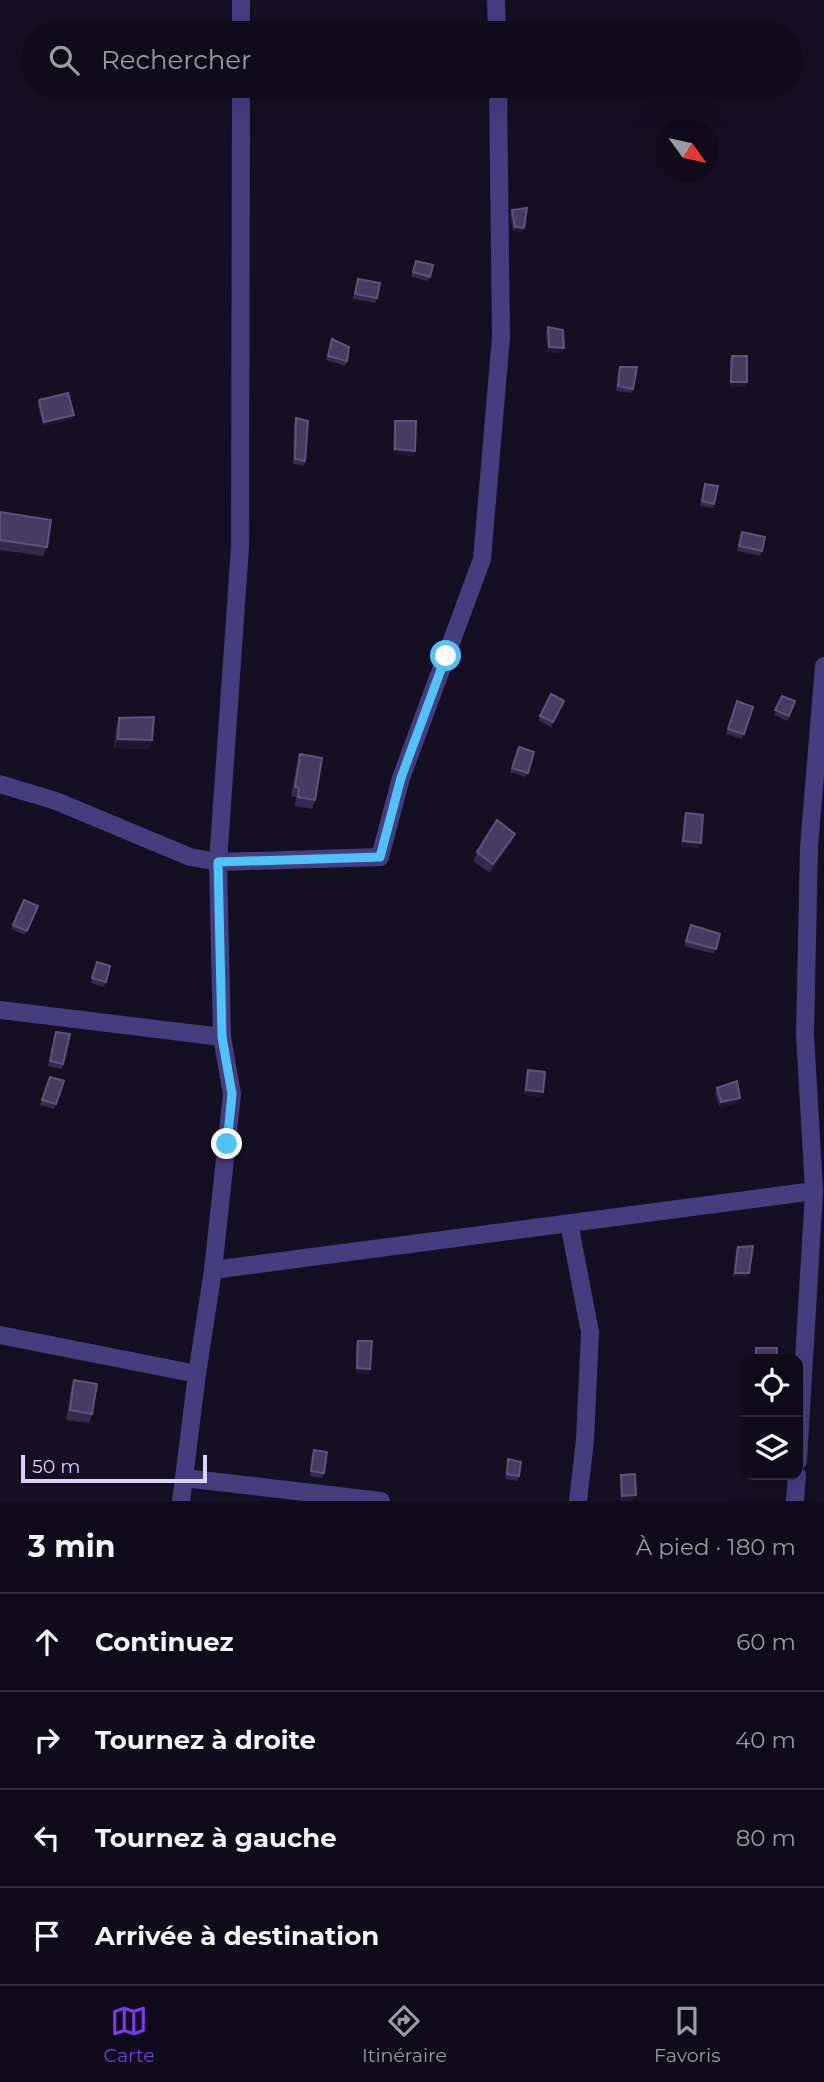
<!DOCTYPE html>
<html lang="fr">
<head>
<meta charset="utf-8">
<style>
	body { margin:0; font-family:Montserrat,sans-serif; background:#181423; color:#f1f3f6 }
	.controls { position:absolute; right:21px; bottom:21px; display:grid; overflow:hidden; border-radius:14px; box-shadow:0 7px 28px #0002 }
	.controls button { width:63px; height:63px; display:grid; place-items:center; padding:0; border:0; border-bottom:2px solid #2f2b39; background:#0f0b1a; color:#f1f3f6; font:35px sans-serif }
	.compass { position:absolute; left:656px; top:119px; width:63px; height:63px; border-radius:50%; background:#0f0b1a; box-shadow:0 7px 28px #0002; rotate:123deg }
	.scale { position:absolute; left:21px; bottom:18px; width:186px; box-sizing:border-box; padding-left:7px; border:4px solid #dbd2fc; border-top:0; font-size:19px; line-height:24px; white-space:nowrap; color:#dbd2fc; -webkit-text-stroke:5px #140f22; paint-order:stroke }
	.stop { position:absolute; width:21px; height:21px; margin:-16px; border:5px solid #4fc3f7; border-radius:50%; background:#fff }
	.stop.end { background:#4fc3f7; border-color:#fff; box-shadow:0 2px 7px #0008 }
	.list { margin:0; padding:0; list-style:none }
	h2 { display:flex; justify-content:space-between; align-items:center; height:91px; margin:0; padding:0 28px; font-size:30px }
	h2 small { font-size:23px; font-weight:400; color:#9b9ba2 }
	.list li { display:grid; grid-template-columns:46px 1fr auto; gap:21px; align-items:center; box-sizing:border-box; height:98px; padding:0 28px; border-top:2px solid #2f2b39 }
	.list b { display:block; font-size:26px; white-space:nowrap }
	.list em { font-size:23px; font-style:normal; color:#9b9ba2 }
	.icon { flex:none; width:38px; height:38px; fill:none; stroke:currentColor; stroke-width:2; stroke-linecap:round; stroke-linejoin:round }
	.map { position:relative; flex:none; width:824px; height:1501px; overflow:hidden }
	.search { position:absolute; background:#0f0b1a; box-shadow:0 7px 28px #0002; left:21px; right:21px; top:21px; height:77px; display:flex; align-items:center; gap:18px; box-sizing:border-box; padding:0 24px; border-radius:38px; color:#9b9ba2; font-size:26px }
	.sheet { height:483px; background:#0f0b1a }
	nav { display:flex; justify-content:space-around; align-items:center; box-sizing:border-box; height:98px; border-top:2px solid #2f2b39; background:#0f0b1a; font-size:19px; color:#9b9ba2 }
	nav a { display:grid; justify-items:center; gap:4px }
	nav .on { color:#7c3aed }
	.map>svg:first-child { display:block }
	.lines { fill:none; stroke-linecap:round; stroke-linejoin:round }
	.minor { stroke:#463d7e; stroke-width:18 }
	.wall { fill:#35294e }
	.shaded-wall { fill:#201735 }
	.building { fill:#463b61; stroke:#5e5379; stroke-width:2 }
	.route { stroke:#4fc3f7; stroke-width:9 }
</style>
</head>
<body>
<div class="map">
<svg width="824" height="1501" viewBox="0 0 824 1501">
	<rect width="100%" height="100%" fill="#140f22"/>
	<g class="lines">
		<!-- minor -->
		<path class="minor" d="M496 0 497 33
			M241 33V0
			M0 784 56 801 190 857 218 862 380 857 401 778 482 559 501 337 498 86
			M0 1010 222 1037
			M569 1223 590 1332 585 1440 578 1501
			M213 1270 814 1191
			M0 1335 197 1374 184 1478
			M197 1374 213 1270 232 1094 222 1037 218 862 240 547 241 86
			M798 1461 814 1191 805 1034 809 847 824 666
			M181 1501 184 1478 381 1501
			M795 1501 797 1475"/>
	</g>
	<!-- wall -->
	<path class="wall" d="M512 210 524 228 522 232 513 231 510 214Z
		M416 261 433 265 428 281 411 277Z
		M358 279 377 298 375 303 353 299Z
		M548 327 562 353 548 352 546 332Z
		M332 339 347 361 345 366 326 360Z
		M732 356 745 387H730V360Z
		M620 367 633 389 631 393 616 391 618 371Z
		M39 400 72 419 43 426 38 405Z
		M296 418 305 461 304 466 293 464 294 423Z
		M395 421 415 451 413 456 393 453 394 426Z
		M705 484 714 504 713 508 700 506Z
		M0 512 47 547 43 556 0 550Z
		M742 532 762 551 760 556 737 551Z
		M782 696 795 701 787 721 774 715Z
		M737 701 753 707 742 739 726 734Z
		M562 705 551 727 539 721 540 716Z
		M119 718 152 740 149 749 114 748 116 728Z
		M519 747 534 752 526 777 510 772Z
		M300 754 315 800 312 809 295 806 296 797 291 796 297 764Z
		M686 813 699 848 681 846 684 818Z
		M515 834 511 843 490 873 473 861 477 852Z
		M24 900 38 906 25 935 11 929Z
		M691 925 720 934 714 954 684 946Z
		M97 962 110 966 104 987 91 983Z
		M56 1032 63 1064 62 1069 48 1066Z
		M528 1070 541 1097 524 1095 526 1075Z
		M50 1077 64 1081 54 1109 40 1105Z
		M717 1088 740 1098 738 1103 719 1107 715 1093Z
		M738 1247 748 1278 733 1277 736 1251Z
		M358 1341 370 1369 368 1374 356 1373V1345Z
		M74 1380 92 1414 89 1423 66 1420 71 1389Z
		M314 1450 324 1473 322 1478 310 1476 312 1454Z
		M508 1459 519 1476 517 1481 505 1479Z
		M621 1475 636 1495 634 1500 621 1501 620 1480Z"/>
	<!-- shaded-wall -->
	<path class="shaded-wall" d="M515 227 524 228 522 232 513 231Z
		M549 347 564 348 562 353 548 352Z
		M731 382H747L745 387H730Z
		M74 415 72 419 43 426 44 422Z
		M395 449 415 451 413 456 393 453Z
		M118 739 152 740 149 749 114 748Z
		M515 834 511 843 490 873 493 864Z
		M683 841 701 843 699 848 681 846Z
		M526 1090 543 1092 541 1097 524 1095Z
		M740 1098 738 1103 719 1107 721 1102Z
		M735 1273H749L748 1278 733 1277Z
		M357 1368 370 1369 368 1374 356 1373Z
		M636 1495 634 1500 621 1501 622 1496Z"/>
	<!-- building -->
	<path class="building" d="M527 208 524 228 515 227 512 210Z
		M416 261 433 265 430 277 413 272Z
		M358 279 380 283 377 298 355 294Z
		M548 327 563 330 564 348 549 347Z
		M332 339 349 347 347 361 328 356Z
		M732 356H747V382H731Z
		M620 367H637L633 389 618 386Z
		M68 393 74 415 44 422 39 400Z
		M296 418 308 421 305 461 295 459Z
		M395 421H416L415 451 395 449Z
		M705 484 718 486 714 504 702 501Z
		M0 512 51 520 47 547 0 540Z
		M742 532 765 537 762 551 739 546Z
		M551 694 564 701 553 722 540 716Z
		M782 696 795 701 789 716 775 710Z
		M737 701 753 707 744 734 728 729Z
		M154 717 152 740 118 739 119 718Z
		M519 747 534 752 528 773 512 768Z
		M300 754 322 758 315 800 298 797 299 788 295 787Z
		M686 813 703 815 701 843 683 841Z
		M497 820 515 834 493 864 477 852Z
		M24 900 38 906 27 931 13 925Z
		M691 925 720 934 716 949 686 941Z
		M97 962 110 966 106 982 92 978Z
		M56 1032 70 1034 63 1064 50 1061Z
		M528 1070 545 1072 543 1092 526 1090Z
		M50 1077 64 1081 56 1104 42 1100Z
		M737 1081 740 1098 721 1102 717 1088Z
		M753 1246 749 1273H735L738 1247Z
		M358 1341H372L370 1369 357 1368Z
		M756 1348H777V1359H756Z
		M74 1380 97 1384 92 1414 70 1410Z
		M314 1450 327 1452 324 1473 311 1471Z
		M508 1459 521 1462 519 1476 507 1474Z
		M635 1474 636 1495 622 1496 621 1475Z"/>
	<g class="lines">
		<!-- route -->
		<path class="route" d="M227 1144 232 1094 222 1037 218 862 380 857 401 778 446 656"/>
	</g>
</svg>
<div class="controls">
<button><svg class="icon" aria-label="locate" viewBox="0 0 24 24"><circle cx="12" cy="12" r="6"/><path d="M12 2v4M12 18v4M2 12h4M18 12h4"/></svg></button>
<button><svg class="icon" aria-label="layers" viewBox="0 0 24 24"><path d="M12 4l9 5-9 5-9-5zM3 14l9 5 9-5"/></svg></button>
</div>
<svg class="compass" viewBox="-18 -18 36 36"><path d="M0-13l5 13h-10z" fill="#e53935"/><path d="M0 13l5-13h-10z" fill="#9b9ba2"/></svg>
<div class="scale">50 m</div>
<div class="stop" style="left:446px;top:656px"></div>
<div class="stop end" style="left:227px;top:1144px"></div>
<div class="search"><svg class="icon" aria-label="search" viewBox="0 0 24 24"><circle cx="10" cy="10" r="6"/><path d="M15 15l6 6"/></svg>Rechercher</div>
</div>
<section class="sheet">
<h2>3 min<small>À pied · 180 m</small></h2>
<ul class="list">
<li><svg class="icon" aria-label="ahead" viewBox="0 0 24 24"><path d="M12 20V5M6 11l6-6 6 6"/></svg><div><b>Continuez</b></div><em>60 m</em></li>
<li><svg class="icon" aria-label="right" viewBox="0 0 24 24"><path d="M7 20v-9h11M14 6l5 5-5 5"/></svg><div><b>Tournez à droite</b></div><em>40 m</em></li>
<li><svg class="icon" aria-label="left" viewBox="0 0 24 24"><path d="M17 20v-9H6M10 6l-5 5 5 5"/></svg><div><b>Tournez à gauche</b></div><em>80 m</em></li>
<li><svg class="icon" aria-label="arrive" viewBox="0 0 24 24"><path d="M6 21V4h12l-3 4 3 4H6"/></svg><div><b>Arrivée à destination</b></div></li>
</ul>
</section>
<nav>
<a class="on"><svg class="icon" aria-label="map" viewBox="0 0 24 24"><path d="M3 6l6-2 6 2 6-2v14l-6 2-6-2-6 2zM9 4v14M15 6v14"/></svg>Carte</a>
<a><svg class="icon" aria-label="directions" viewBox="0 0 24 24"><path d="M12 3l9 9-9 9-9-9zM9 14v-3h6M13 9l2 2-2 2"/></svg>Itinéraire</a>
<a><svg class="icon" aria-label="saved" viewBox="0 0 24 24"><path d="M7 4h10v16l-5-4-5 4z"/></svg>Favoris</a>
</nav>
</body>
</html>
